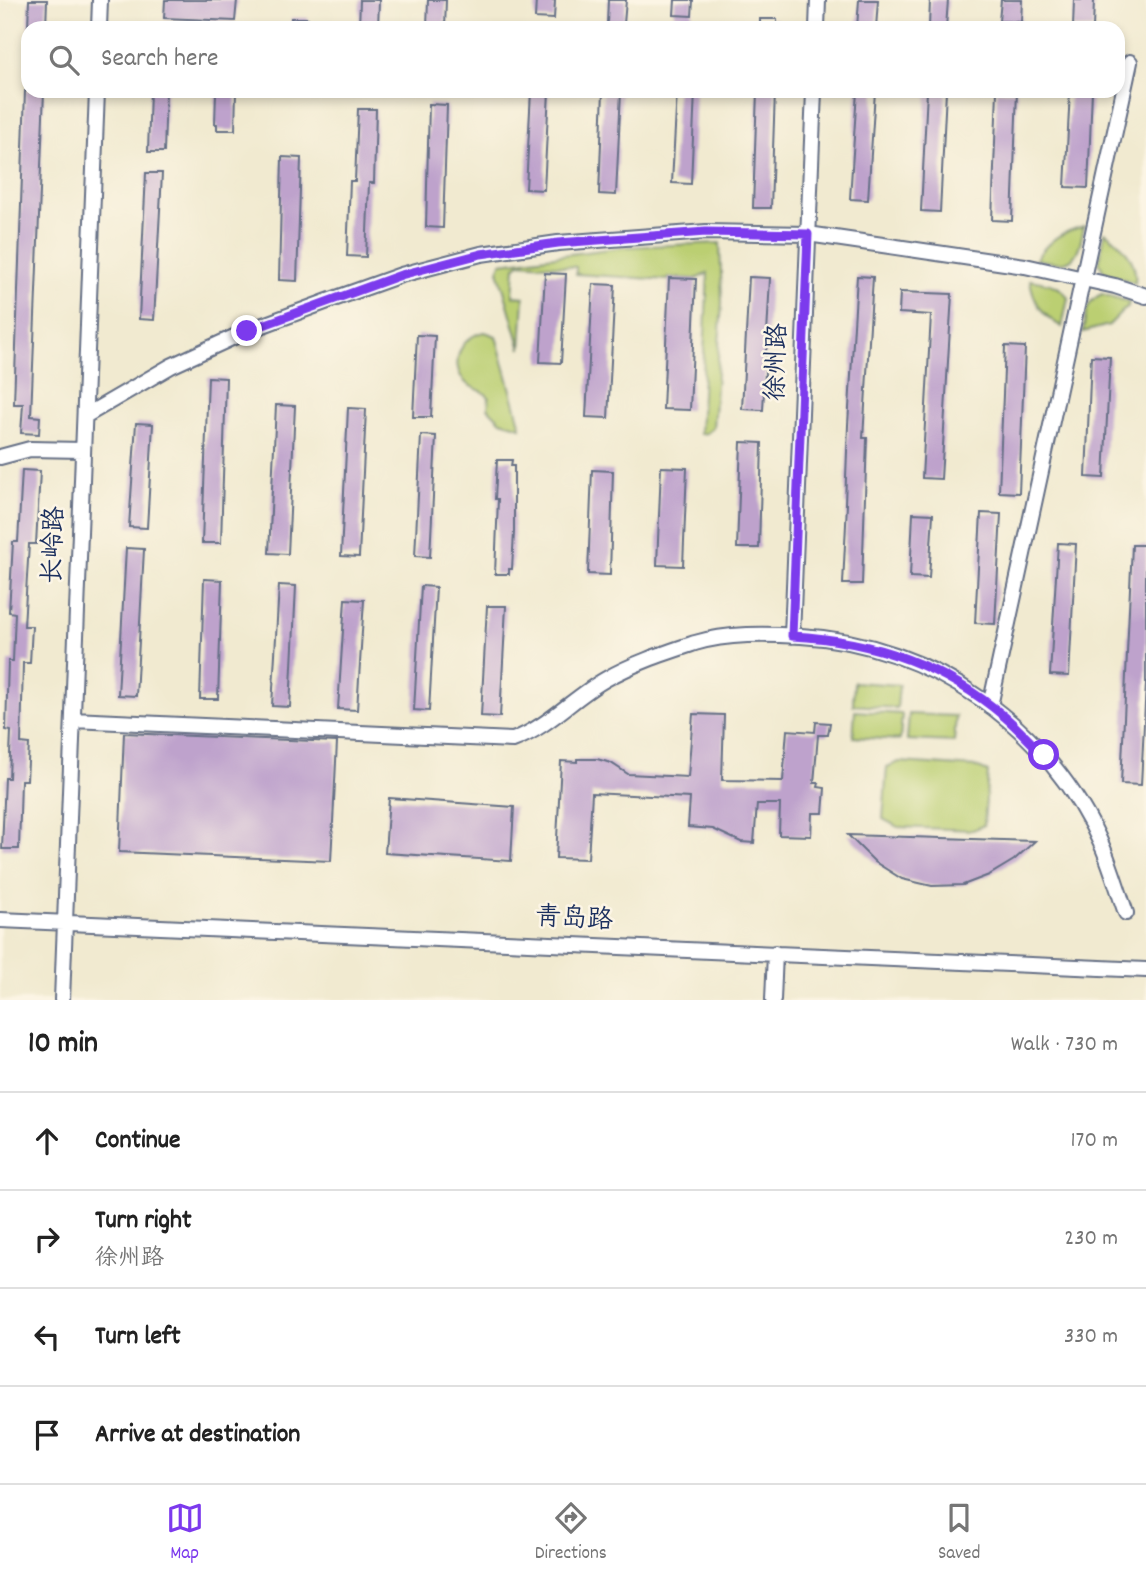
<!DOCTYPE html>
<html lang="en">
<head>
<meta charset="utf-8">
<style>
	body { margin:0; font-family:Dekko,"LXGW WenKai TC",sans-serif; background:#f6f6f6; color:#222 }
	.stop { position:absolute; width:21px; height:21px; margin:-16px; border:5px solid #7c3aed; border-radius:50%; background:#fff }
	.stop.end { background:#7c3aed; border-color:#fff; box-shadow:0 2px 7px #0008 }
	.list { margin:0; padding:0; list-style:none }
	h2 { display:flex; justify-content:space-between; align-items:center; height:91px; margin:0; padding:0 28px; font-size:30px }
	h2 small { font-size:23px; font-weight:400; color:#767676 }
	.list li { display:grid; grid-template-columns:46px 1fr auto; gap:21px; align-items:center; box-sizing:border-box; height:98px; padding:0 28px; border-top:2px solid #e0e0e0 }
	.list b { display:block; font-size:26px; white-space:nowrap }
	.list p { margin:0; font-size:23px; white-space:nowrap; color:#767676 }
	.list em { font-size:23px; font-style:normal; color:#767676 }
	.icon { flex:none; width:38px; height:38px; fill:none; stroke:currentColor; stroke-width:2; stroke-linecap:round; stroke-linejoin:round }
	.map { position:relative; flex:none; width:1146px; height:1000px; overflow:hidden }
	.search { position:absolute; background:#fff; box-shadow:0 4px 10px #0003; left:21px; right:21px; top:21px; height:77px; display:flex; align-items:center; gap:18px; box-sizing:border-box; padding:0 24px; border-radius:21px; color:#767676; font-size:26px }
	.sheet { height:483px; background:#fff }
	nav { display:flex; justify-content:space-around; align-items:center; box-sizing:border-box; height:98px; border-top:2px solid #e0e0e0; background:#fff; font-size:19px; color:#767676 }
	nav a { display:grid; justify-items:center; gap:4px }
	nav .on { color:#7c3aed }
	.map>svg:first-child { display:block }
	.green { fill:#bbcf72; stroke:#6b7f68; stroke-width:2 }
	.building { fill:#bea2cc }
	.lines { fill:none; stroke-linecap:round; stroke-linejoin:round }
	.minor-casing { stroke:#667086; stroke-width:18 }
	.minor { stroke:#fff; stroke-width:14 }
	.route { stroke:#7c3aed; stroke-width:9 }
	.labels { text-anchor:middle; dominant-baseline:central; stroke-width:5; stroke-linejoin:round; paint-order:stroke }
	.street-label { font-size:26px; fill:#1b2f5e; stroke:#fcf5e5 }
</style>
</head>
<body>
<div class="map">
<svg width="1146" height="1000" viewBox="0 0 1146 1000">
	<rect width="100%" height="100%" fill="#fcf5e5"/>
	<filter id="ink" filterUnits="userSpaceOnUse"><feTurbulence type="fractalNoise" baseFrequency=".0143" numOctaves="2"/><feDisplacementMap in="SourceGraphic" scale="14" xChannelSelector="R" yChannelSelector="G"/><feConvolveMatrix kernelMatrix="1 2 1 2 8 2 1 2 1" color-interpolation-filters="sRGB"/></filter>
	<filter id="wash" filterUnits="userSpaceOnUse"><feTurbulence type="fractalNoise" baseFrequency=".00686" numOctaves="4" result="noise"/><feDisplacementMap in="SourceGraphic" scale="28" xChannelSelector="R" yChannelSelector="G"/><feGaussianBlur stdDeviation="1.57" result="paint"/><feColorMatrix in="noise" values="0 0 0 0 0 0 0 0 0 0 0 0 0 0 0 0 0 1.4 0 .05"/><feComposite in="paint" operator="in"/></filter>
	<g filter="url(#wash)">
		<rect width="100%" height="100%" fill="#f1ead0"/>
		<!-- green -->
		<path class="green" d="M1084 226C1077 263 1072 267 1036 259 1049 240 1061 232 1084 226Z
			M1105 232C1122 244 1138 260 1135 283L1104 272 1099 263Z
			M720 243 722 303 713 428 707 433 700 434 708 273 696 279 669 278 668 280 576 274V267L519 263 515 267 513 296 524 297 521 349 498 270 501 263 625 247Z
			M1030 280C1046 283 1059 283 1068 298L1062 327C1043 316 1033 302 1030 280Z
			M1102 294 1129 302 1128 306 1109 325 1083 332C1086 316 1085 301 1102 294Z
			M485 332 496 336 521 427 501 421 488 408 489 397C482 389 473 389 466 383 447 364 462 335 485 332Z
			M854 682 899 685 897 708 853 705Z
			M855 711 902 714 900 740 853 737Z
			M909 714 956 716 954 742 907 740Z
			M899 762 976 767 988 772 984 825 973 830 898 827 883 819 887 767Z"/>
		<g id="blocks">
			<!-- building -->
			<path class="building" d="M29 0H47L46 28H28Z
				M165 0H237L235 21 164 18Z
				M360 0H379L378 28H359Z
				M428 0H446L445 28H427Z
				M536 0H555L554 19 535 18Z
				M608 0H626L624 24H607Z
				M675 0H693L692 16 674 15Z
				M859 0H878L876 28H857Z
				M930 0H948L946 28H929Z
				M1001 0H1022L1021 22 999 21Z
				M1074 0H1094L1093 28H1073Z
				M291 18H308L307 28H291Z
				M760 19H777V28H760Z
				M25 91H44L31 416 40 417 39 434 21 433 23 404H14Z
				M150 91H166L164 152H148Z
				M219 91H236L235 130H217V124H215L216 93 219 94Z
				M531 91H549L544 190 526 189Z
				M603 91H621L616 195 599 194Z
				M677 91H695L691 184 672 183Z
				M757 91H775L771 208H753Z
				M857 91H875L868 200 850 199Z
				M927 91H946L940 212 921 211Z
				M997 91H1017L1012 221 992 220Z
				M1070 91H1092L1088 188 1065 187Z
				M429 104 447 105 443 228 426 227Z
				M358 109H376L374 183H369L366 257 347 256 350 181H355Z
				M282 157 301 158 297 281 279 280Z
				M146 173H162L154 320 139 319Z
				M545 273 566 274 561 363 540 362Z
				M857 276 873 277 863 438H867L862 584H843L847 504H845L848 425Z
				M749 277 770 278 763 410 742 409Z
				M669 278 696 279 690 410 663 409Z
				M593 284 615 285 608 418 586 417Z
				M900 292 952 294 941 479 922 478 931 315 899 313Z
				M417 335 435 336 431 417H413Z
				M1005 346 1025 347 1019 493 999 492Z
				M1091 356 1110 357 1104 478 1086 477Z
				M208 377 226 378 221 543H202Z
				M276 405 295 406 288 554 269 553Z
				M348 408 366 409 359 557 341 556Z
				M136 423 153 424 147 528 129 527Z
				M421 435 436 436 430 557 415 556Z
				M741 442 762 443 759 548H737Z
				M497 460H512L511 466H514V532L512 569H509V574H495L498 499H495Z
				M661 467 687 468 683 566 657 565Z
				M22 470 40 471 36 544H29L24 626H32L30 663H23L21 743 29 744 27 780H21L19 849H2L5 778H9L11 731 6 730 8 661H13L15 613 9 612 13 542H18Z
				M592 470 613 471 610 575 588 574Z
				M913 513 933 514 929 578 910 577Z
				M981 513 1001 514 995 624 975 623Z
				M1058 543 1076 544 1069 676 1050 675Z
				M1132 545H1146V683L1141 785 1121 784Z
				M126 548 144 549 136 696 118 695Z
				M204 579 222 580 218 699H200Z
				M279 585 296 586 290 707 272 706Z
				M421 586 436 587 429 711 414 710Z
				M345 599 364 600 357 710 338 709Z
				M487 606H506L500 717 481 716Z
				M693 714 724 715 722 780 783 781 787 730 815 732 816 722 830 723 828 735H818L814 783H819L818 787 825 788 823 813H812L811 836 779 835 780 804H757L754 843 741 842 713 829 688 827 690 798 592 793 588 859 556 858 561 761 577 762V759H597L611 763 628 774 688 777Z
				M124 733 337 742 331 861 119 852Z
				M389 798 514 807 511 861 385 853Z
				M848 835 1035 841 1014 860 989 875 963 885 932 886 902 879 875 862Z"/>
		</g>
	</g>
	<g filter="url(#ink)">
		<use href="#blocks" fill-opacity="0" stroke="#667086" stroke-width="2"/>
		<g class="lines">
			<!-- minor casing -->
			<g class="minor-casing">
				<path id="minor" d="M99 28 100 0
					M817 28 818 0
					M85 416 171 366 247 331 328 301 401 275 481 254 558 243 706 232 808 234 1025 266 1115 286 1146 296
					M0 457 30 449 83 450
					M792 636 814 91
					M990 706 1130 62
					M73 720 513 740C548 727 574 697 606 679 634 663 665 653 695 643 728 633 766 634 801 636 931 643 1051 727 1103 848 1112 869 1118 891 1126 913
					M0 920 1146 970
					M62 1000 97 91
					M773 1000 775 953"/>
			</g>
			<!-- minor -->
			<use href="#minor" class="minor"/>
		</g>
	</g>
	<g class="lines" filter="url(#ink)">
		<!-- route -->
		<path class="route" d="M247 331 401 275 481 254 558 243 706 232 808 234 792 636C871 640 944 665 1005 717 1019 729 1031 743 1044 755"/>
	</g>
	<g class="labels">
		<!-- street labels -->
		<g class="street-label">
			<text transform="translate(778 362) rotate(-88)">徐州路</text>
			<text transform="translate(55 545) rotate(-88)">长岭路</text>
			<text transform="translate(574 920) rotate(3)">青岛路</text>
		</g>
	</g>
</svg>
<div class="stop" style="left:1044px;top:755px"></div>
<div class="stop end" style="left:247px;top:331px"></div>
<div class="search"><svg class="icon" aria-label="search" viewBox="0 0 24 24"><circle cx="10" cy="10" r="6"/><path d="M15 15l6 6"/></svg>Search here</div>
</div>
<section class="sheet">
<h2>10 min<small>Walk · 730 m</small></h2>
<ul class="list">
<li><svg class="icon" aria-label="ahead" viewBox="0 0 24 24"><path d="M12 20V5M6 11l6-6 6 6"/></svg><div><b>Continue</b></div><em>170 m</em></li>
<li><svg class="icon" aria-label="right" viewBox="0 0 24 24"><path d="M7 20v-9h11M14 6l5 5-5 5"/></svg><div><b>Turn right</b><p>徐州路</p></div><em>230 m</em></li>
<li><svg class="icon" aria-label="left" viewBox="0 0 24 24"><path d="M17 20v-9H6M10 6l-5 5 5 5"/></svg><div><b>Turn left</b></div><em>330 m</em></li>
<li><svg class="icon" aria-label="arrive" viewBox="0 0 24 24"><path d="M6 21V4h12l-3 4 3 4H6"/></svg><div><b>Arrive at destination</b></div></li>
</ul>
</section>
<nav>
<a class="on"><svg class="icon" aria-label="map" viewBox="0 0 24 24"><path d="M3 6l6-2 6 2 6-2v14l-6 2-6-2-6 2zM9 4v14M15 6v14"/></svg>Map</a>
<a><svg class="icon" aria-label="directions" viewBox="0 0 24 24"><path d="M12 3l9 9-9 9-9-9zM9 14v-3h6M13 9l2 2-2 2"/></svg>Directions</a>
<a><svg class="icon" aria-label="saved" viewBox="0 0 24 24"><path d="M7 4h10v16l-5-4-5 4z"/></svg>Saved</a>
</nav>
</body>
</html>
